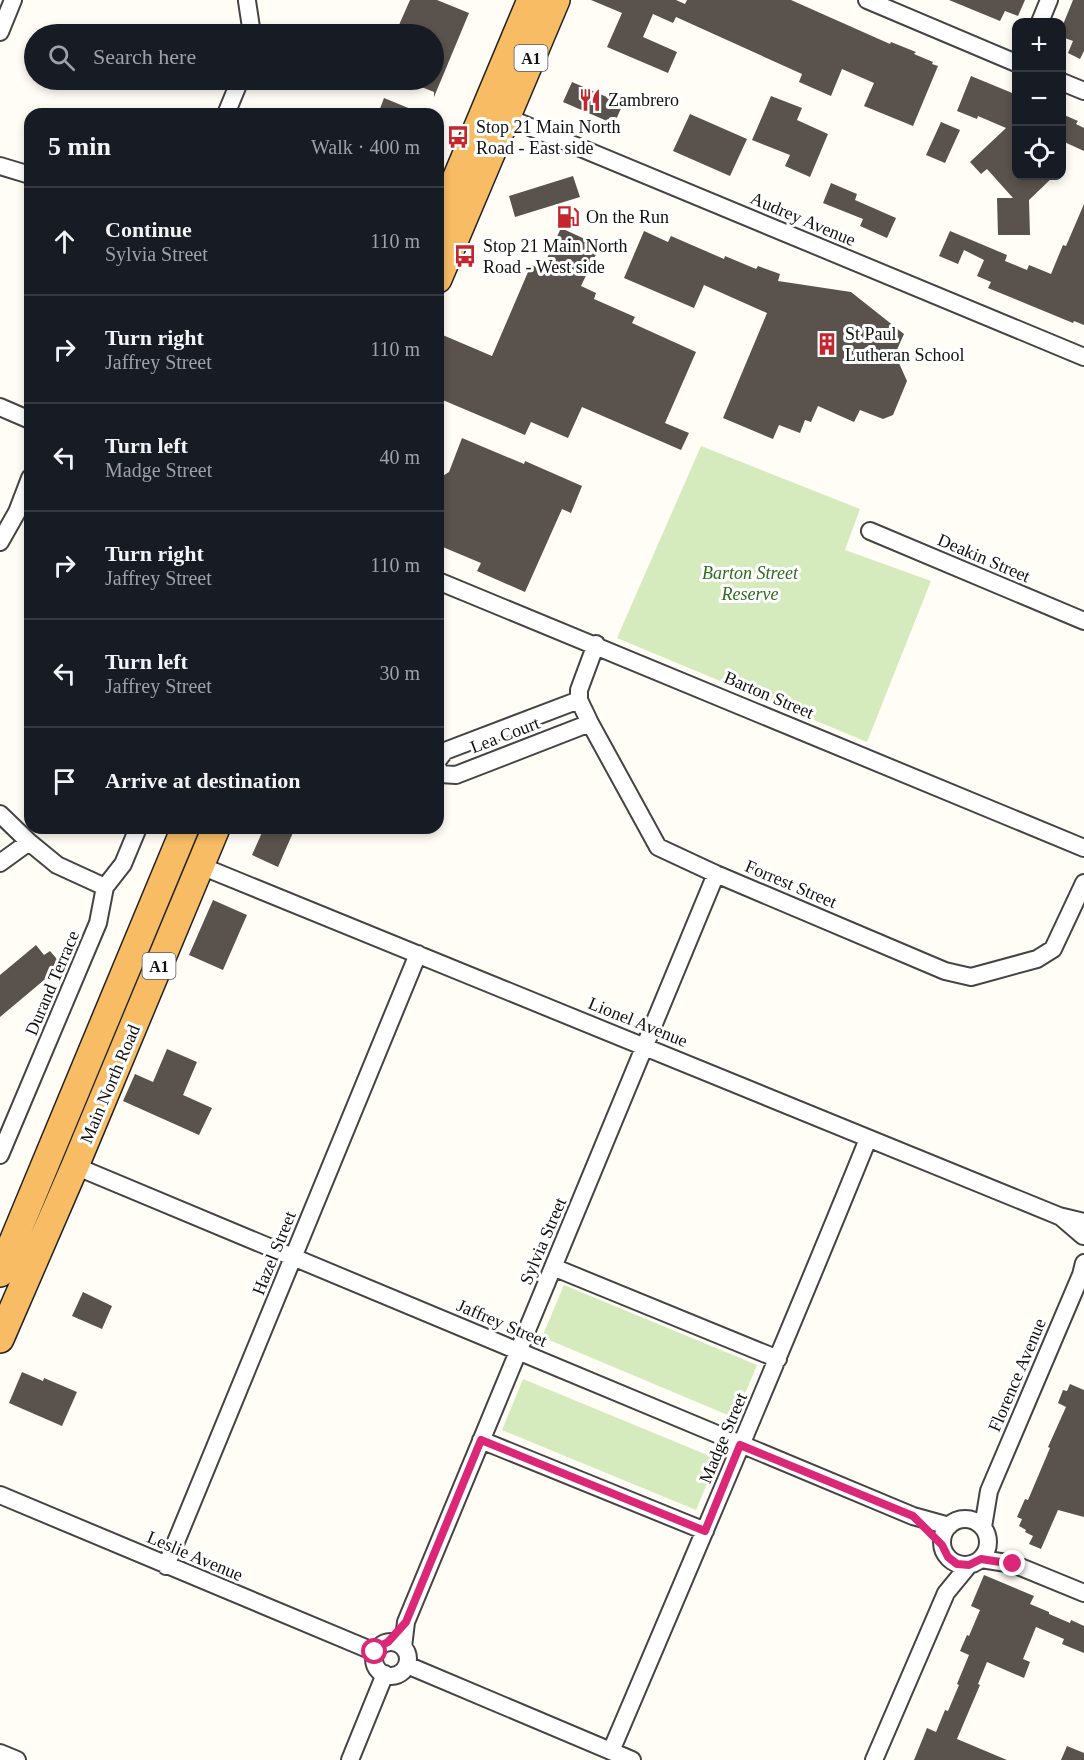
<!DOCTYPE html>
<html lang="en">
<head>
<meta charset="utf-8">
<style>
	body { margin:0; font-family:"Times New Roman",serif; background:#242831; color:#f1f3f6 }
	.controls { position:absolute; right:18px; top:18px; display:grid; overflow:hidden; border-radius:12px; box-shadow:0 3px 9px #0003 }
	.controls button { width:54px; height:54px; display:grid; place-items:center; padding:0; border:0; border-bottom:2px solid #363941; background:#171b24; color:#f1f3f6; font:30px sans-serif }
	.stop { position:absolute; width:18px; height:18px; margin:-14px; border:4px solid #db2777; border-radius:50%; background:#fff }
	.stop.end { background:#db2777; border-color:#fff; box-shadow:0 2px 6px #0008 }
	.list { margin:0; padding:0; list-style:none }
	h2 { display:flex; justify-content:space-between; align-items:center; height:78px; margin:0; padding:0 24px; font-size:26px }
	h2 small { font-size:20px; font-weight:400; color:#9ea1a6 }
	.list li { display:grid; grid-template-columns:39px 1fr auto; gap:18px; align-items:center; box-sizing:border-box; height:108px; padding:0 24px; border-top:2px solid #363941 }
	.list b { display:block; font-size:22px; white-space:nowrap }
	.list p { margin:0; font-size:20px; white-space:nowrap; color:#9ea1a6 }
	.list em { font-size:20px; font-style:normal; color:#9ea1a6 }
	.icon { flex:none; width:33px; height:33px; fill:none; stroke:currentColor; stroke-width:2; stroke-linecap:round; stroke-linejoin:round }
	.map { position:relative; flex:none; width:1084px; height:1760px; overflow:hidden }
	.search { position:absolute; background:#171b24; box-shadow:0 3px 9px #0003; left:24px; top:24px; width:420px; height:66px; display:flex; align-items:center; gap:15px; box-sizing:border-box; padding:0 21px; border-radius:33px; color:#9ea1a6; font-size:22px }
	.panel { position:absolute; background:#171b24; box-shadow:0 3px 9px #0003; left:24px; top:108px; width:420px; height:726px; border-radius:18px }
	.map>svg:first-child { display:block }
	.green { fill:#d5ebbd }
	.building { fill:#5a524d }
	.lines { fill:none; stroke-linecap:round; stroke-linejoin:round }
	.minor-casing { stroke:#444; stroke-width:20 }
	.trunk-casing { stroke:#222; stroke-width:30 }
	.minor { stroke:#fff; stroke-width:16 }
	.trunk { stroke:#f7bc64; stroke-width:27 }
	.route { stroke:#db2777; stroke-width:8 }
	.labels { text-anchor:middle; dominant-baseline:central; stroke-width:6; stroke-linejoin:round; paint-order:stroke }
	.shield { fill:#fff; stroke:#585858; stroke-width:1.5 }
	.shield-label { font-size:16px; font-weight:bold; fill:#111 }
	.poi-label { font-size:18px; fill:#111; stroke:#fff; text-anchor:start }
	.street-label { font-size:18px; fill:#111; stroke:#fff }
	.park-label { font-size:18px; font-style:italic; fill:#2f6b1f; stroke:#fff }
</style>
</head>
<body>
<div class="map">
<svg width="1084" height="1760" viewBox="0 0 1084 1760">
	<rect width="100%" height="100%" fill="#fffdf5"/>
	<!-- green -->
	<path class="green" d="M701 446 860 509 845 550 931 581 867 742 617 638Z
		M564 1285 757 1365 735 1418 542 1337Z
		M523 1379 717 1459 696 1510 502 1430Z"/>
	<!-- building -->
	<path class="building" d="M410 0H437L469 13 434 97V92L404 80H434V34H395Z
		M591 0H676L685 4 687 0H791L890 44 891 42 916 52 914 54 933 62 932 64 938 66 913 126 864 106 874 83 842 69 831 96 799 82 802 74 676 17 673 23 653 14 643 37 677 52 668 73 607 47 622 13Z
		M949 0H1025L1018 16 1005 11 1000 21Z
		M1073 0H1084V51L1080 59 1068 53 1073 41 1062 37V27Z
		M971 76 1017 95V176H1054L1029 200 1030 235H998L997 198H1013L987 169 981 174 970 162 1006 128 978 116 977 119 957 111Z
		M572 82 623 104 614 124 563 102Z
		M771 96 802 108 797 120 828 134 810 177 785 166 790 155 752 140Z
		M384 98 423 114H378Z
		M690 114 747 139 730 176 673 151Z
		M1062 114 1078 121 1076 124 1084 128V151L1062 141Z
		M941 122 960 130 945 163 926 155Z
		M573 176 580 197 515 217 509 196Z
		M831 183 857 194 855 200 896 218 887 238 860 226 863 219 823 203Z
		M1084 204V325L1074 321 1073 323 988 288 991 282 977 276 984 260 964 250 958 264 939 256 950 231 1007 255 1005 261 1027 270 1029 265 1051 274 1063 245 1066 246Z
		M561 228 600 246 581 286 596 293 594 299 635 317 632 323 696 352 665 423 689 433 681 450 582 407 568 438 531 422 525 435 438 398V333L492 356 531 265 542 269Z
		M644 231 668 242 671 236 724 259 725 256 756 269 758 266 780 274 778 281 851 292 904 334 895 354 907 381 893 415 883 419 860 410 854 422 818 406 811 422 805 420 800 433 779 425 773 439 723 418 767 313 704 285 694 308 624 278Z
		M462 438 524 464 525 461 582 486 571 513 562 509 525 592 477 571 481 563 438 545V479L449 472Z
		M264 828H295L278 867 252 855Z
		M213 900 247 915 223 970 189 955Z
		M36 945 44 955 50 951 62 965 0 1017V975Z
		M167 1049 197 1062 183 1095 212 1108 199 1135 123 1101 135 1074 153 1082Z
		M83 1292 112 1306 102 1329 72 1316Z
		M22 1372 43 1381 44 1378 77 1392 62 1426 9 1403Z
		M1070 1384 1084 1390V1517L1058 1510 1041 1549 1029 1544 1033 1536 1025 1532 1026 1530 1019 1526 1022 1519 1017 1517 1025 1499 1028 1500 1050 1448 1048 1447 1066 1407 1058 1403 1063 1390 1067 1391Z
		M984 1575 1034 1596 1030 1604 1049 1612V1614L1070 1623 1071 1620 1084 1626V1653L1062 1644 1064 1639 1036 1627 1023 1659 1030 1662 1024 1678 987 1662 978 1684 980 1685 957 1739 1007 1760H914L927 1728 936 1732 945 1710 948 1711 959 1685 957 1684 969 1655 960 1651 967 1635 969 1636 980 1610 971 1606Z
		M1067 1746 1084 1753V1760H1061Z"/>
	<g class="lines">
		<!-- minor casing -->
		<g class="minor-casing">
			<path id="minor" d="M867 0 1016 63
				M247 1 252 34
				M1040 22 1049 0
				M0 32 13 0
				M1062 82 1084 91
				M226 114 240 80
				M506 117 1084 357
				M0 166 30 175
				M0 407 30 420
				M870 531 1084 621
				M0 542 17 512 30 478
				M438 581 1084 848
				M596 644 579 690V700L590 723 658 847 716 874 945 971 971 977 1037 959 1053 949 1084 883
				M438 760 445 751 579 700
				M438 768 440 774 456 775 590 723
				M0 814 29 842 57 865 105 887
				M0 863 29 842
				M201 866 1059 1216 1084 1222
				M0 1155 98 923 105 887 123 864 138 828
				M75 1166 913 1516 949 1526
				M1062 1218 1083 1236
				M553 1267 778 1359
				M481 1440 705 1531
				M0 1495 375 1652
				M942 1542a23 23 0 1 1 46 0a23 23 0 1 1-46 0Z
				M983 1527 989 1491 1081 1275 1084 1263
				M981 1559 1013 1564 1084 1593
				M166 1566 418 954
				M374 1659a17 17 0 1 1 34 0a17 17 0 1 1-34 0Z
				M403 1647 406 1622 716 874
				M407 1665 632 1760
				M611 1751C698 1547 785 1344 868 1139
				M0 1753 17 1760
				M350 1760 385 1674
				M874 1760 946 1593 969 1565"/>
		</g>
		<!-- trunk casing -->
		<g class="trunk-casing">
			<path id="trunk" d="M438 222 531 0
				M438 279 556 0
				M0 1273 185 828
				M0 1339 75 1166 216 828"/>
		</g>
		<!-- minor -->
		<use href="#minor" class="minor"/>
		<!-- trunk -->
		<use href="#trunk" class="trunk"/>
	</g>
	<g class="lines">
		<!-- route -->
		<path class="route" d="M375 1652 378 1647 388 1642 406 1622 481 1440 705 1531 740 1445 913 1516 942 1545 948 1557 957 1564 969 1565 981 1559 1013 1564"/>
	</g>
	<!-- icons -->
	<defs>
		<g id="restaurant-bare" transform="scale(1.8)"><path d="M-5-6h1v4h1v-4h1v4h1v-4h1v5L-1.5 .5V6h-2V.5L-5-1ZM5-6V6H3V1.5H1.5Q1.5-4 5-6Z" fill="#c4262e" stroke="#fff" stroke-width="2.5" paint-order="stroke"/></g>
		<g id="bus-bare" transform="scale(1.8)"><path d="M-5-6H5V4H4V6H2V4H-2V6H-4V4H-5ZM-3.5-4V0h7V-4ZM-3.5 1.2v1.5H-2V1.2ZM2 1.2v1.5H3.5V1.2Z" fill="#c4262e" stroke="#fff" stroke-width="2.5" paint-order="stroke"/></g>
		<g id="fuel-bare" transform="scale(1.8)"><path d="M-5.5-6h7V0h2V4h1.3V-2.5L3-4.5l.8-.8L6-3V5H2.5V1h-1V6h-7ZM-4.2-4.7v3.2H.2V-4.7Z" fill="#c4262e" stroke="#fff" stroke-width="2.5" paint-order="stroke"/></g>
		<g id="building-bare" transform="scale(1.8)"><path d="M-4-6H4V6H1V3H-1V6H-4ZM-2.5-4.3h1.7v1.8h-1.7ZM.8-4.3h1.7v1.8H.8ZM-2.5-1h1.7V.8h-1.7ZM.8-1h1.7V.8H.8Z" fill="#c4262e" stroke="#fff" stroke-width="2.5" paint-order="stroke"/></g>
	</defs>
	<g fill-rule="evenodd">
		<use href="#restaurant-bare" x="590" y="100"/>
		<use href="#bus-bare" x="458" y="137"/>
		<use href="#fuel-bare" x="568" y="217"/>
		<use href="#bus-bare" x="465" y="256"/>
		<use href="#building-bare" x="827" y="344"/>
	</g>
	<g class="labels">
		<!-- shield labels -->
		<g class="shield">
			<rect x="514.5" y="45" width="33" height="26" rx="4.5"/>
			<rect x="142.5" y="953" width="33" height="26" rx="4.5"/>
		</g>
		<g class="shield-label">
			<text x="531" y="58">A1</text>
			<text x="159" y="966">A1</text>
		</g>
		<!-- poi labels -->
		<g class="poi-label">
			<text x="608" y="100">Zambrero</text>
			<text x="476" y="127">Stop 21 Main North<tspan x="476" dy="21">Road - East side</tspan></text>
			<text x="586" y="217">On the Run</text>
			<text x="483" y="246">Stop 21 Main North<tspan x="483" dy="21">Road - West side</tspan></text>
			<text x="845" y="334">St Paul<tspan x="845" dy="21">Lutheran School</tspan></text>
		</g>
		<!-- street labels -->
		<g class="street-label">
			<text transform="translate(803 219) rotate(23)">Audrey Avenue</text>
			<text transform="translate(984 558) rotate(23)">Deakin Street</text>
			<text transform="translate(769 695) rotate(23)">Barton Street</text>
			<text transform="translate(505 735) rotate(-21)">Lea Court</text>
			<text transform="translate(791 884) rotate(23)">Forrest Street</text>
			<text transform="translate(52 983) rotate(-67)">Durand Terrace</text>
			<text transform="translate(638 1022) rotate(22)">Lionel Avenue</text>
			<text transform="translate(110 1084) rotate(-67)">Main North Road</text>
			<text transform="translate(543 1241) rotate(-67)">Sylvia Street</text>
			<text transform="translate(274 1253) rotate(-68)">Hazel Street</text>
			<text transform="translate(502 1323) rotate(23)">Jaffrey Street</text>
			<text transform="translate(1017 1375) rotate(-67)">Florence Avenue</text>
			<text transform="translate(723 1438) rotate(-67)">Madge Street</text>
			<text transform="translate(195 1556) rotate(23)">Leslie Avenue</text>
		</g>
		<!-- park labels -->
		<g class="park-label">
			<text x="750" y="573">Barton Street<tspan x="750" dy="21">Reserve</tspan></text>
		</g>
	</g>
</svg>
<div class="controls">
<button>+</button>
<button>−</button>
<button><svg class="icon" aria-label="locate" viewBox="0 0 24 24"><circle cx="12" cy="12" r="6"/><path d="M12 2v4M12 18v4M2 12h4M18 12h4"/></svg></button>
</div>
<div class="stop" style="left:375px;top:1652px"></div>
<div class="stop end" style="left:1013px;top:1564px"></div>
<div class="search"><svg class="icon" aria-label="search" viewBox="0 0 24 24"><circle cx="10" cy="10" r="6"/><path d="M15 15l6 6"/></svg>Search here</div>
<section class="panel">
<h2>5 min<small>Walk · 400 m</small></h2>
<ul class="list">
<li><svg class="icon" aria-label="ahead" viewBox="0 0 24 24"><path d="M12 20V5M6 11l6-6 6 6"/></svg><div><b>Continue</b><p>Sylvia Street</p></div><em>110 m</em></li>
<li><svg class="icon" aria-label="right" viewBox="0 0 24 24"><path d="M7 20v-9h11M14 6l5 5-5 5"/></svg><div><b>Turn right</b><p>Jaffrey Street</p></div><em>110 m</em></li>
<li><svg class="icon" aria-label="left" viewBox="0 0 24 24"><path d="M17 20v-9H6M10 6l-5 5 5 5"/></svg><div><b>Turn left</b><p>Madge Street</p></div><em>40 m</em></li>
<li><svg class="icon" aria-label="right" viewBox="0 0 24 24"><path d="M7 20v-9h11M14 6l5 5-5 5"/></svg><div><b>Turn right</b><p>Jaffrey Street</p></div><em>110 m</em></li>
<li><svg class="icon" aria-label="left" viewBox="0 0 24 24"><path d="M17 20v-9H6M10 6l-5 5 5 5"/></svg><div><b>Turn left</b><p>Jaffrey Street</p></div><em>30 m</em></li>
<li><svg class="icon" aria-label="arrive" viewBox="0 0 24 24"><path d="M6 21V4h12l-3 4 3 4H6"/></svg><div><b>Arrive at destination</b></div></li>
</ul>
</section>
</div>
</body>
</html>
